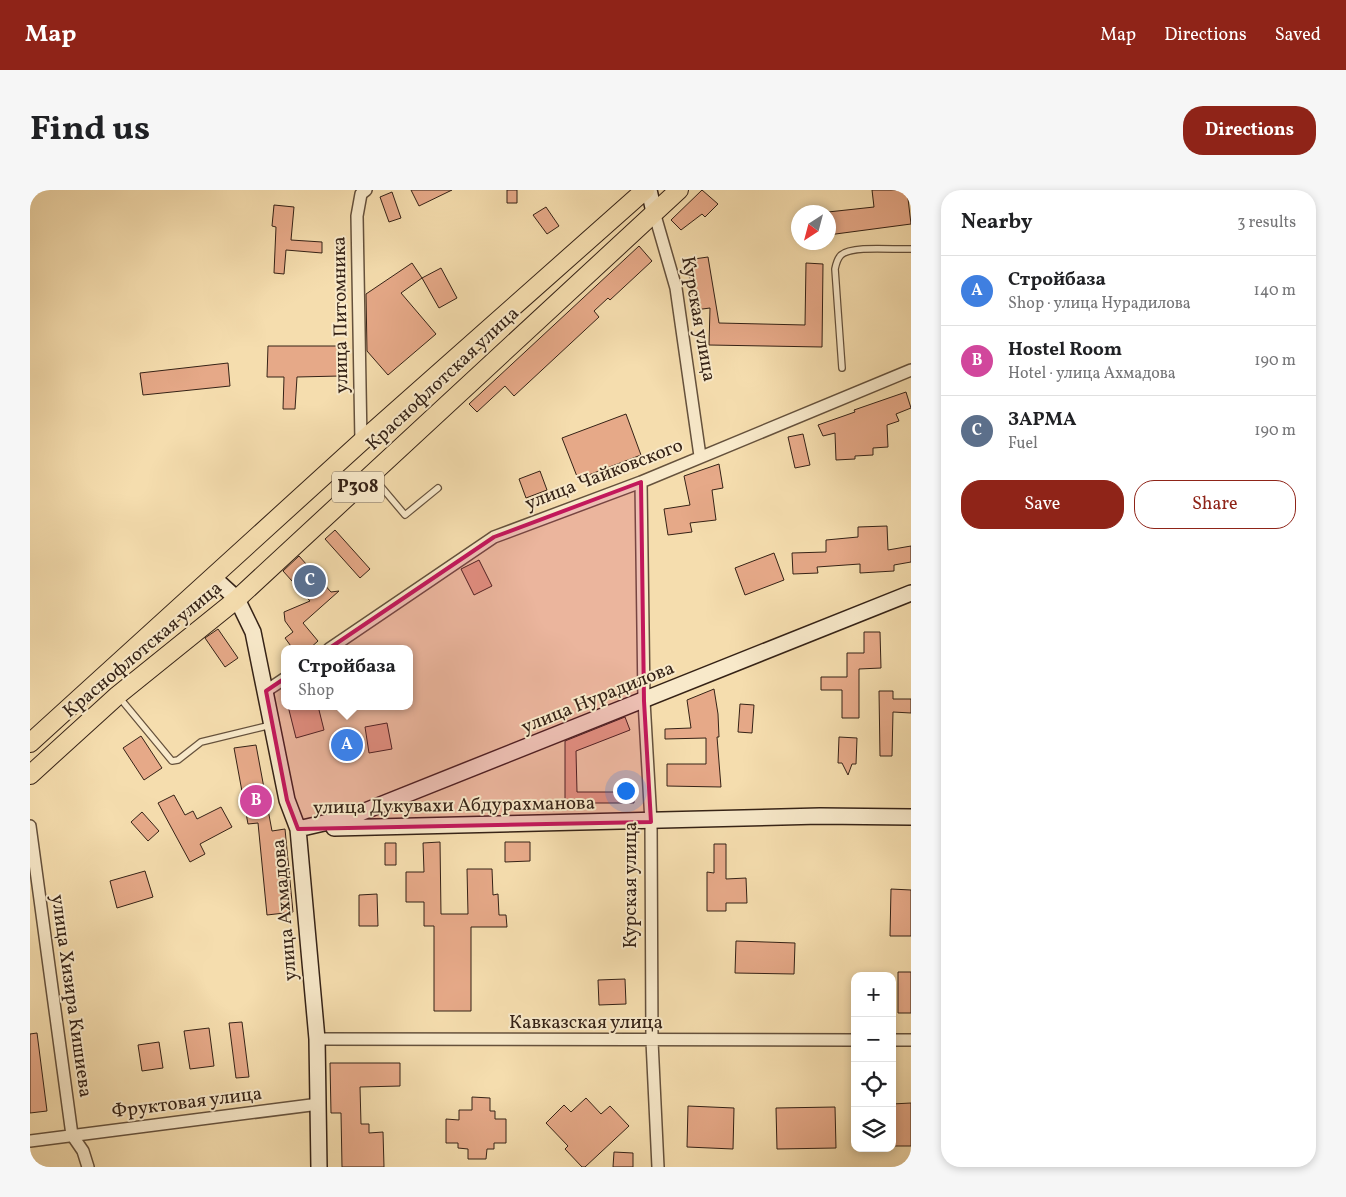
<!DOCTYPE html>
<html lang="en">
<head>
<meta charset="utf-8">
<style>
	body { margin:0; font-family:Vollkorn,serif; background:#f6f6f6; color:#202124 }
	.controls { position:absolute; right:15px; bottom:15px; display:grid; overflow:hidden; border-radius:10px; box-shadow:0 2px 8px #0003 }
	.controls button { width:45px; height:45px; display:grid; place-items:center; padding:0; border:0; border-bottom:1px solid #e0e0e0; background:#fff; color:#202124; font:25px sans-serif }
	.compass { position:absolute; left:761px; top:15px; width:45px; height:45px; border-radius:50%; background:#fff; box-shadow:0 2px 8px #0003; rotate:216deg }
	.you { position:absolute; left:595px; top:600px; width:18px; height:18px; margin:-12px; border:4px solid #fff; border-radius:50%; background:#1a73e8; box-shadow:0 0 0 8px #1a73e833 }
	.badge { display:grid; place-items:center; width:32px; height:32px; border-radius:50%; background:#8f2418; color:#fff; font-size:16px; font-weight:700 }
	.pin { position:absolute; translate:-50% -50%; border:2px solid #fff; box-shadow:0 1px 5px #0006 }
	.popup { position:absolute; left:251px; top:455px; width:132px; height:65px; box-sizing:border-box; display:grid; place-content:center; border-radius:10px; background:#fff; filter:drop-shadow(0 1px 4px #0005); font-size:16px; white-space:nowrap; color:#757577 }
	.popup b { font-size:19px; color:#202124 }
	.popup::after { content:''; position:absolute; left:50%; top:100%; margin-left:-10px; border:10px solid transparent; border-top-color:#fff }
	.list { margin:0; padding:0; list-style:none }
	h2 { display:flex; justify-content:space-between; align-items:center; height:65px; margin:0; padding:0 20px; font-size:21px }
	h2 small { font-size:16px; font-weight:400; color:#757577 }
	.list li { display:grid; grid-template-columns:32px 1fr auto; gap:15px; align-items:center; box-sizing:border-box; height:70px; padding:0 20px; border-top:1px solid #e0e0e0 }
	.list b { display:block; font-size:19px; white-space:nowrap }
	.list p { margin:0; font-size:16px; white-space:nowrap; color:#757577 }
	.list em { font-size:16px; font-style:normal; color:#757577 }
	.actions { display:flex; gap:10px; padding:15px 20px }
	.actions a { flex:1; padding:11px 0; border:1px solid #8f2418; border-radius:20px; text-align:center; font-size:18px; color:#8f2418 }
	.actions .main { background:#8f2418; color:#fff }
	.icon { flex:none; width:28px; height:28px; fill:none; stroke:currentColor; stroke-width:2; stroke-linecap:round; stroke-linejoin:round }
	.map { position:relative; flex:none; width:881px; height:977px; overflow:hidden; border-radius:20px }
	header { display:flex; align-items:center; gap:30px; box-sizing:border-box; height:70px; padding:0 25px; background:#8f2418; color:#fff }
	header strong { font-size:24px }
	nav { display:flex; gap:28px; margin-inline-start:auto; font-size:18px }
	.intro { display:flex; align-items:center; justify-content:space-between; box-sizing:border-box; height:120px; padding:0 30px }
	h1 { margin:0; font-size:35px }
	.button { padding:12px 22px; border-radius:20px; background:#8f2418; color:#fff; font-size:18px; font-weight:700 }
	main { display:flex; gap:30px; padding:0 30px }
	aside { flex:1; background:#fff; border-radius:20px; box-shadow:0 2px 8px #0003 }
	.map>svg:first-child { display:block }
	.building { fill:#e6a988; stroke:#352216 }
	.lines { fill:none; stroke-linecap:round; stroke-linejoin:round }
	.lane-casing { stroke:#65513c; stroke-width:8 }
	.street-casing { stroke:#65513c; stroke-width:14 }
	.secondary-casing { stroke:#352216; stroke-width:18 }
	.primary-casing { stroke:#352216; stroke-width:20 }
	.lane { stroke:#f8e9ca; stroke-width:5.5 }
	.street { stroke:#f8e9ca; stroke-width:11 }
	.secondary { stroke:#f8e9ca; stroke-width:15 }
	.primary { stroke:#f5ddae; stroke-width:18 }
	.marked { fill:#c2185b; fill-opacity:0.2; stroke:#c2185b; stroke-width:4; stroke-linejoin:round }
	.labels { text-anchor:middle; dominant-baseline:central; stroke-width:4; stroke-linejoin:round; paint-order:stroke }
	.shield { fill:#f8e9ca; stroke:#705e4c; stroke-width:1 }
	.shield-label { font-size:18px; font-weight:bold; fill:#352216 }
	.street-label { font-size:19px; fill:#352216; stroke:#f8e9ca }
</style>
</head>
<body>
<header>
<strong>Map</strong>
<nav><a>Map</a><a>Directions</a><a>Saved</a></nav>
</header>
<div class="intro"><h1>Find us</h1><a class="button">Directions</a></div>
<main>
<div class="map">
<svg width="881" height="977" viewBox="0 0 881 977">
	<rect width="100%" height="100%" fill="#f5ddae"/>
	<filter id="stains"><feTurbulence type="fractalNoise" baseFrequency=".004" numOctaves="4"/><feColorMatrix values="0 0 0 0 .2 0 0 0 0 .09 0 0 0 0 .02 0 0 0 .5 -.17"/></filter>
	<radialGradient id="worn" r=".72"><stop offset=".6" stop-color="#630" stop-opacity="0"/><stop offset="1" stop-color="#630" stop-opacity=".3"/></radialGradient>
	<!-- building -->
	<path class="building" d="M381 0H422L389 16Z
		M477 0H487V13H477Z
		M672 0 688 14 675 27 672 24 651 40 641 30Z
		M842 0H877L881 34 798 45V22L844 17Z
		M362 2 371 28 359 32 350 7Z
		M244 15 264 17 261 50 292 52V63L256 60 254 84 244 83 246 37 242 36Z
		M516 17 529 36 517 44 503 25Z
		M609 56 622 71 580 110 578 108 564 121 569 127 484 206 475 196 447 222 439 214Z
		M678 67 689 133 775 135 776 73 793 74 792 157 679 155 680 118 665 120 657 70Z
		M382 73 392 88 371 103 406 144 358 185 337 161 336 104Z
		M411 78 427 108 409 118 392 88Z
		M238 156H310V186L267 187 265 219H253L254 187H237Z
		M198 173 200 196 113 205 110 183Z
		M876 202 881 218 866 224 869 231 857 235 858 257 843 258V265L825 266V269L806 270 805 243 793 246 788 235 825 222 824 220Z
		M596 224 611 265 548 289 532 248Z
		M773 244 780 275 765 278 758 247Z
		M689 274 693 298 682 300 686 330 660 333 662 342 638 345 634 319 660 315 654 286Z
		M510 281 517 300 496 308 489 289Z
		M857 336 858 360 881 356V372L864 375V381L830 383V374L787 377 788 383 763 384 762 363 796 362V350L828 347V337Z
		M305 340 340 379 330 388 295 349Z
		M744 363 754 390 715 405 705 378Z
		M269 366 301 402 309 401 273 433 288 451 279 459H263L255 448 263 442 255 431 254 422 280 411 253 381Z
		M449 370 462 396 444 405 431 379Z
		M188 439 208 468 195 477 175 448Z
		M834 442H850L851 478 829 479V528H812V500H791V487H817V463H834Z
		M684 499 688 524 689 547H687L691 597 637 596V574H676V548L635 549V539L661 538 657 510Z
		M849 501H863V509H881V523L863 522 862 566H850Z
		M710 514 724 515 722 543 708 542Z
		M258 516H288L294 540 266 548Z
		M595 527 600 540 546 561 547 602H604V613H535V551Z
		M357 533 362 559 339 563 335 537Z
		M111 546 132 578 114 590 93 558Z
		M809 547 827 548 826 574H822L818 585 812 573H808Z
		M226 555 242 641 255 639 263 722 237 725 228 633 218 634 204 558Z
		M144 605 155 625 163 621 167 629 191 617 202 637 170 654 175 664 160 672 128 613Z
		M112 622 129 641 118 651 101 632Z
		M410 652 411 724H438L437 679H462L463 705 468 704 469 725H476L477 737H441V821H404V736H394V712H376V682H394L393 653Z
		M475 652H500V671L475 672Z
		M355 653H366V675H355Z
		M684 654H696V689L716 688 717 713H696V721H677V682L684 683Z
		M115 681 123 707 87 718 80 691Z
		M861 699 881 700V746H860Z
		M347 704 348 736H329V705Z
		M706 751 765 753 764 784 705 783Z
		M868 782H881V823H868Z
		M595 789 596 814 569 815 568 790Z
		M212 832 219 887 206 888 199 833Z
		M179 838 184 876 160 879 154 841Z
		M7 843 17 921 0 923V844Z
		M129 852 133 878 112 881 108 855Z
		M300 873H370V896L330 897 331 934H339V943L353 942 354 977H312L311 923H301Z
		M442 907 460 908V921H465V929H476V953H464V959H457L456 969H438V959L428 958V953H416V929L429 930V920H442Z
		M556 908 571 924 580 916 599 936 555 977H552L535 959 538 956 516 933 534 915 541 922Z
		M881 913V956H862V914Z
		M658 916 704 918 703 959 657 957Z
		M805 917 806 958 747 959 746 918Z
		M584 962 603 963V977H583Z"/>
	<g class="lines">
		<!-- lane casing -->
		<g class="lane-casing">
			<path id="lane" d="M812 178 805 79C806 74 807 69 811 65 822 55 866 60 881 59
				M343 287 375 325 408 298
				M89 507 142 571 148 570 171 552 241 535"/>
		</g>
		<!-- street casing -->
		<g class="street-casing">
			<path id="street" d="M624 22 646 98 670 266
				M331 252 327 26 331 4 336 0
				M611 292 614 511 621 632 622 851 628 977
				M299 459 464 347 611 292 881 180
				M236 501 254 489
				M0 636 42 945 53 961 58 977
				M287 849 825 850
				M862 850H881
				M0 951 289 914"/>
		</g>
		<!-- secondary casing -->
		<g class="secondary-casing">
			<path id="secondary" d="M619 0 624 22
				M184 388 207 409 223 442 257 610 268 639 287 849 289 977
				M304 638 790 626 881 627
				M268 639 320 627 881 403"/>
		</g>
		<!-- primary casing -->
		<g class="primary-casing">
			<path id="primary" d="M0 553 331 252 615 0
				M0 585 88 505 207 409 649 0"/>
		</g>
		<!-- lane -->
		<use href="#lane" class="lane"/>
		<!-- street -->
		<use href="#street" class="street"/>
		<!-- secondary -->
		<use href="#secondary" class="secondary"/>
		<!-- primary -->
		<use href="#primary" class="primary"/>
	</g>
	<!-- marked area -->
	<path class="marked" d="M611 292 614 511 621 632 268 639 257 610 236 501 464 347Z"/>
	<g class="labels">
		<!-- shield labels -->
		<rect class="shield" x="302" y="281.5" width="52" height="31" rx="4"/>
		<g class="shield-label">
			<text x="328" y="297">P308</text>
		</g>
		<!-- street labels -->
		<g class="street-label">
			<text transform="translate(311 125) rotate(-91)">улица Питомника</text>
			<text transform="translate(668 129) rotate(80)">Курская улица</text>
			<text transform="translate(413 189) rotate(-43)">Краснофлотская улица</text>
			<text transform="translate(574 285) rotate(-21)">улица Чайковского</text>
			<text transform="translate(113 460) rotate(-40)">Краснофлотская улица</text>
			<text transform="translate(568 508) rotate(-22)">улица Нурадилова</text>
			<text transform="translate(424 616) rotate(-1)">улица Дукувахи Абдурахманова</text>
			<text transform="translate(601 695) rotate(-90)">Курская улица</text>
			<text transform="translate(255 720) rotate(-95)">улица Ахмадова</text>
			<text transform="translate(41 806) rotate(82)">улица Хизира Кишиева</text>
			<text x="556" y="833">Кавказская улица</text>
			<text transform="translate(157 913) rotate(-7)">Фруктовая улица</text>
		</g>
	</g>
	<rect width="100%" height="100%" filter="url(#stains)"/>
	<rect width="100%" height="100%" fill="url(#worn)"/>
</svg>
<div class="controls">
<button>+</button>
<button>−</button>
<button><svg class="icon" aria-label="locate" viewBox="0 0 24 24"><circle cx="12" cy="12" r="6"/><path d="M12 2v4M12 18v4M2 12h4M18 12h4"/></svg></button>
<button><svg class="icon" aria-label="layers" viewBox="0 0 24 24"><path d="M12 4l9 5-9 5-9-5zM3 14l9 5 9-5"/></svg></button>
</div>
<svg class="compass" viewBox="-18 -18 36 36"><path d="M0-13l5 13h-10z" fill="#e53935"/><path d="M0 13l5-13h-10z" fill="#757577"/></svg>
<div class="you"></div>
<div class="pin badge" style="left:317px;top:555px;background:#3f7fe0">A</div>
<div class="popup"><b>Стройбаза</b>Shop</div>
<div class="pin badge" style="left:226px;top:611px;background:#d1479c">B</div>
<div class="pin badge" style="left:280px;top:391px;background:#5c6f8a">C</div>
</div>
<aside>
<h2>Nearby<small>3 results</small></h2>
<ul class="list">
<li><span class="badge" style="background:#3f7fe0">A</span><div><b>Стройбаза</b><p>Shop · улица Нурадилова</p></div><em>140 m</em></li>
<li><span class="badge" style="background:#d1479c">B</span><div><b>Hostel Room</b><p>Hotel · улица Ахмадова</p></div><em>190 m</em></li>
<li><span class="badge" style="background:#5c6f8a">C</span><div><b>ЗАРМА</b><p>Fuel</p></div><em>190 m</em></li>
</ul>
<div class="actions"><a class="main">Save</a><a>Share</a></div>
</aside>
</main>
</body>
</html>
